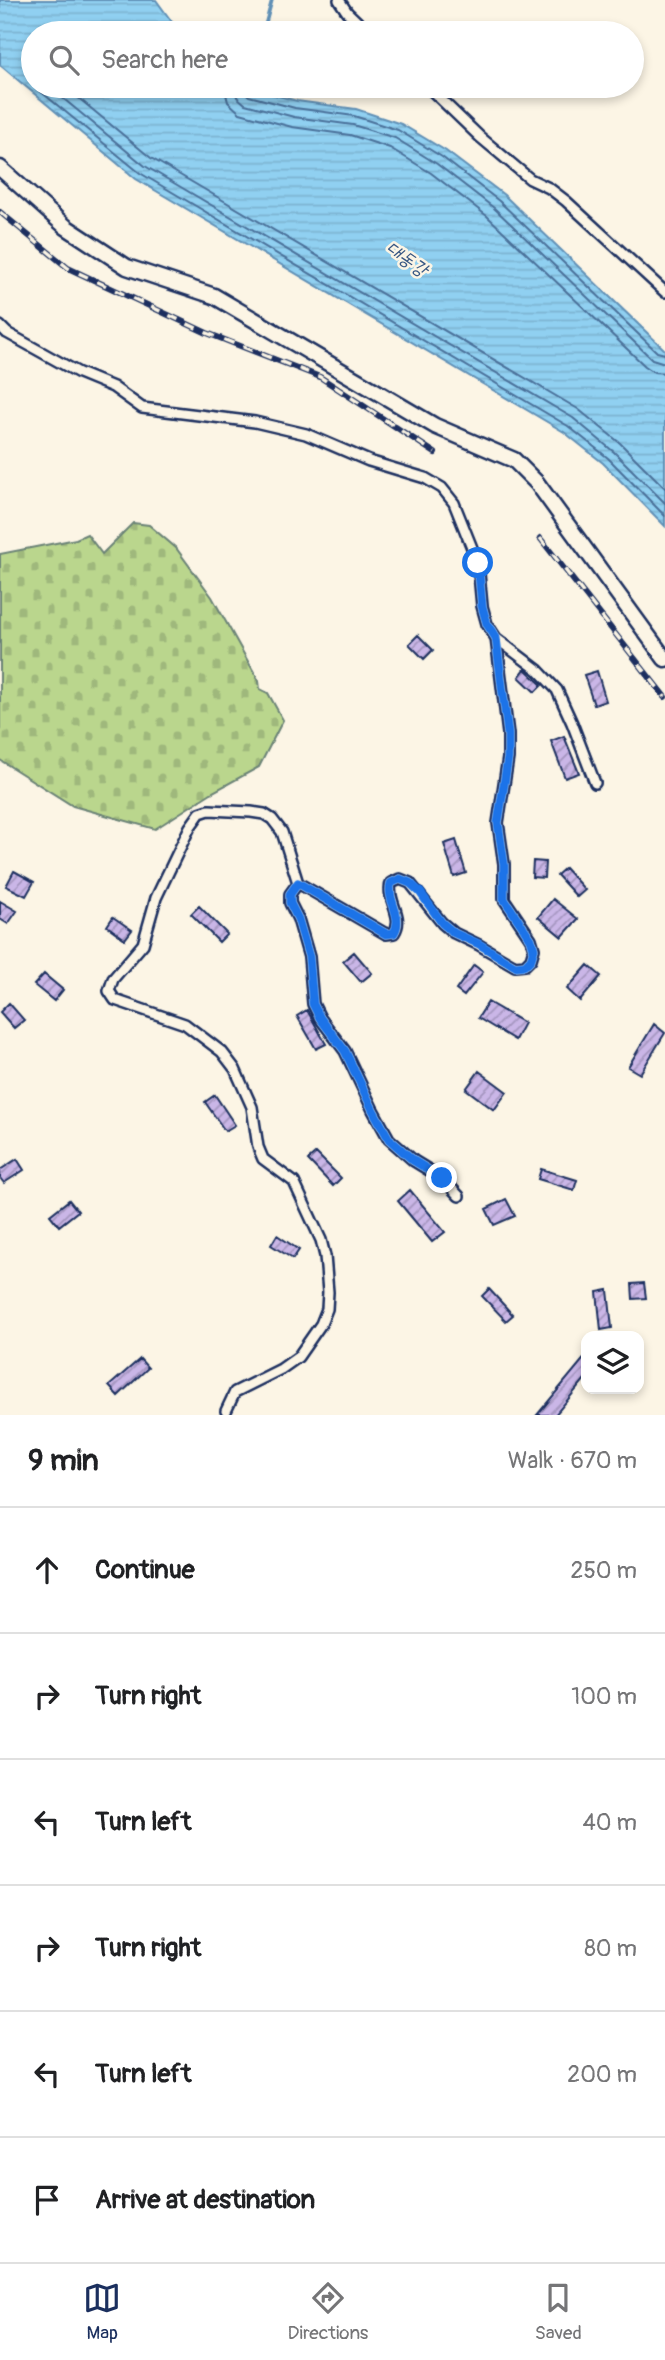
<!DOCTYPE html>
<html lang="en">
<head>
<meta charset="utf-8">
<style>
	body { margin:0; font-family:Pangolin,"Poor Story",sans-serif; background:#f2f2f2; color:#202124 }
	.controls { position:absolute; right:21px; bottom:21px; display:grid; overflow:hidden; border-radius:14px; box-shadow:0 4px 10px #0003 }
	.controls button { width:63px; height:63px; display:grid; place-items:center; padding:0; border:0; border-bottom:2px solid #e0e0e0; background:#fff; color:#202124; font:35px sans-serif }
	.stop { position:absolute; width:21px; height:21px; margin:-16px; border:5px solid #1a73e8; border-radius:50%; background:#fff }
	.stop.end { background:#1a73e8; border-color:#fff; box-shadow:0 2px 7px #0008 }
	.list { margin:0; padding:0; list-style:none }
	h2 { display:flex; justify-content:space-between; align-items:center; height:91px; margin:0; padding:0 28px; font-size:30px }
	h2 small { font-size:23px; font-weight:400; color:#757577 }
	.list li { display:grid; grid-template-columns:46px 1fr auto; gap:21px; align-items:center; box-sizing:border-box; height:126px; padding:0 28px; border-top:2px solid #e0e0e0 }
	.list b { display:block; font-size:26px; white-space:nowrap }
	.list em { font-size:23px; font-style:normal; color:#757577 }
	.icon { flex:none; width:38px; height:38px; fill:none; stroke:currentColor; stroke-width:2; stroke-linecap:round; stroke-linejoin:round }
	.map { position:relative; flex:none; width:665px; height:1415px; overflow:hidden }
	.search { position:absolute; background:#fff; box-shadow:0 4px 10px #0003; left:21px; right:21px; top:21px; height:77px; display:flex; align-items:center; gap:18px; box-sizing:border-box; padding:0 24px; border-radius:38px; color:#757577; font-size:26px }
	.sheet { height:847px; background:#fff }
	nav { display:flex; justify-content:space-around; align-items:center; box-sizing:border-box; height:98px; border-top:2px solid #e0e0e0; background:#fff; font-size:19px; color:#757577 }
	nav a { display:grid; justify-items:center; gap:4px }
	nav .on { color:#1b2f5e }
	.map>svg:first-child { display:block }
	.cemetery { fill:url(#cemetery-stones); stroke:#6a8276; stroke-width:2 }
	.water { fill:url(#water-rules); stroke:#6190b6; stroke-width:2 }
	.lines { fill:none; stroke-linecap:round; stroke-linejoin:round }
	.shore { stroke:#4a6f99; stroke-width:2 }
	.stream { stroke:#6190b6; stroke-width:3.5 }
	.building { fill:url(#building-hatch); stroke:#1b2f5e; stroke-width:2 }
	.minor-casing { stroke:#1b2f5e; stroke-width:14 }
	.primary-casing { stroke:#1b2f5e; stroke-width:19 }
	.minor { stroke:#fcf5e5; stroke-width:9 }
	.primary { stroke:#fcf5e5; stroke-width:14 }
	.rail-casing { stroke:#1b2f5e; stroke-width:6 }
	.rail { stroke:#fcf5e5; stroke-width:3.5; stroke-dasharray:10; stroke-linecap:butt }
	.route { stroke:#1a73e8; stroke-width:9 }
	.labels { text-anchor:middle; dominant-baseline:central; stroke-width:5; stroke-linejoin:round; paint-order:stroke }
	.water-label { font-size:19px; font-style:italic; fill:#385783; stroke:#fcf5e5 }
</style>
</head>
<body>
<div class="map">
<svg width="665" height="1415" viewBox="0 0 665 1415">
	<defs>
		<pattern id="cemetery-stones" width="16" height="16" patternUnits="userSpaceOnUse" patternTransform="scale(1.75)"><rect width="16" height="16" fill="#bad68d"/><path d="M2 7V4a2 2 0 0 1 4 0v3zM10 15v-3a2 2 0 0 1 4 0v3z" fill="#9fb87c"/></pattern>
		<pattern id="water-rules" width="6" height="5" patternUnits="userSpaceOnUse" patternTransform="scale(1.75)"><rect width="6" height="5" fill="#90d0f1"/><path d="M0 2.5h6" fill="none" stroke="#7cb3d1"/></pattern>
		<pattern id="building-hatch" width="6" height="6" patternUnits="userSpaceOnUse" patternTransform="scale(1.75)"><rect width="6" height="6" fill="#cab6e7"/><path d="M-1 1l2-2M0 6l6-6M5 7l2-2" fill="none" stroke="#a394be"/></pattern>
	</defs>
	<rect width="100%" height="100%" fill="#fcf5e5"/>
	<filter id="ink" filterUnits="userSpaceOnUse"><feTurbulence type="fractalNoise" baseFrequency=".0143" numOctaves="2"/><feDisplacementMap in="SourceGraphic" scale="14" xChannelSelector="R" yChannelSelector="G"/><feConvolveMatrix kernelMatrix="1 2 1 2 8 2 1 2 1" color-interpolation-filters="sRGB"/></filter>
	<g filter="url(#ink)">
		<!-- cemetery -->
		<path class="cemetery" d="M133 523 149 525 176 548 212 597 259 681 260 689 268 693 283 720 259 767 211 793 155 829 73 806 0 760V554L76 539 87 534 102 554Z"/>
		<!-- water -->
		<path class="water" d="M0 0H156L180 33H33V86H242L297 101 356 109 401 124 446 151 504 195 665 350V526L603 463 564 432 136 179 0 65Z"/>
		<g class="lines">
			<!-- shore -->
			<path class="shore" d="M34 86 140 173 568 426 608 458 665 516
				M48 86 145 166 573 418 614 452 665 503
				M64 86 151 158 578 409 620 443 665 488
				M224 86 228 102 240 113 292 127 350 135 390 148 431 173 487 216 645 366 654 372 665 373
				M234 86 237 97 245 104 294 117 353 125 395 138 437 164 494 208 652 359 665 363
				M243 86 244 92 249 96 295 108 354 116 398 130 442 157 499 201 657 352 665 354"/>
			<!-- stream -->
			<path class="stream" d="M263 33 272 0"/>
		</g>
		<!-- building -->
		<path class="building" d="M418 635 433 650 424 659 409 644Z
			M525 669 542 685 535 692 519 677Z
			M597 671 606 701 594 705 584 675Z
			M564 736 579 773 565 778 551 741Z
			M456 840 466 873 454 877 444 844Z
			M533 861 545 862 544 878 532 877Z
			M565 868 585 890 577 897 557 875Z
			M14 871 34 882 26 896 6 886Z
			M553 899 578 919 562 937 538 917Z
			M0 901 17 911 8 924 0 919Z
			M199 906 227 934 219 942 191 914Z
			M113 917 132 930 125 939 107 926Z
			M354 952 372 973 361 982 343 961Z
			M474 965 483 972 464 996 456 990Z
			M588 965 601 976 580 1001 567 989Z
			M44 974 63 990 54 1001 34 985Z
			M488 1002 524 1023 515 1040 478 1018Z
			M9 1003 24 1020 14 1028 0 1012Z
			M307 1010 326 1044 316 1049 297 1016Z
			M654 1024 665 1033 640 1074 628 1067Z
			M479 1071 507 1092 494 1110 466 1089Z
			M215 1095 235 1125 225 1131 205 1102Z
			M316 1153 341 1178 333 1186 308 1160Z
			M17 1159 24 1170 4 1183 0 1178V1170Z
			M541 1169 577 1180 574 1190 538 1179Z
			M410 1190 445 1232 432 1242 398 1201Z
			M506 1199 515 1216 494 1225 486 1209Z
			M69 1200 78 1211 59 1226 50 1215Z
			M277 1235 299 1250 293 1259 271 1245Z
			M644 1283 646 1298 633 1299 632 1284Z
			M489 1289 513 1315 506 1321 482 1296Z
			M608 1290 612 1328 601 1330 597 1292Z
			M586 1356V1378L555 1415H537Z
			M140 1359 148 1368 118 1396 109 1386Z"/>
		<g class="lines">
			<!-- minor casing -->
			<g class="minor-casing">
				<path id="minor" d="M339 0 347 12 369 33
					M427 86 480 137 530 179 549 188 566 201 665 292
					M0 326 7 333 79 373 113 387 142 408 255 422 306 434 369 461 425 478 442 488 454 503 478 563 482 606 487 624 496 638 538 670 557 690 572 723 595 783
					M298 883 290 894V903L298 919 309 957 313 1004 320 1018 345 1051 373 1110 389 1139 414 1161 442 1178 459 1196
					M226 1411 235 1392 281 1369 298 1357 321 1324 327 1309 328 1292 325 1256 321 1240 294 1182 263 1159 258 1147 252 1107 235 1069 222 1052 185 1024 115 1000 109 991 113 979 143 944 156 898 190 827 200 813 209 810 251 812 264 814 272 819 282 832 298 883 386 934 394 933C405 916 386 901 391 883L400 879 410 883 442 923 454 933 479 945 515 966 525 965 531 959 534 949 531 939 504 899V864L498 823 508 758V734L496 638"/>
			</g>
			<!-- primary casing -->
			<g class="primary-casing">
				<path id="primary" d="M0 168 66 227 127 267 214 296 435 426 514 460 537 483 665 659"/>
			</g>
			<!-- minor -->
			<use href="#minor" class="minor"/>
			<!-- primary -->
			<use href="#primary" class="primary"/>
			<!-- rail casing -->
			<g class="rail-casing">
				<path id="rail" d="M0 212 68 268 207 333 320 377 435 453
					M540 538 665 697"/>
			</g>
			<!-- rail -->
			<use href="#rail" class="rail"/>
		</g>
	</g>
	<g class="lines" filter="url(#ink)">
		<!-- route -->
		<path class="route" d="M442 1178 414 1161 389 1139 373 1110 345 1051 320 1018 313 1004 309 957 298 919 290 903V894L298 883 386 934 394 933C404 916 386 901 391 883L400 879 410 883 420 892 442 923 454 933 479 944 515 966 525 965 531 959 534 949 531 939 504 899V864L498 823 508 758V734L496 638 487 624 482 606 478 563"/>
	</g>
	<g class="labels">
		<!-- water labels -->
		<g class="water-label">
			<text transform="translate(407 259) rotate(35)">대동강</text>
		</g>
	</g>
</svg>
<div class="controls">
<button><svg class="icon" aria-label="layers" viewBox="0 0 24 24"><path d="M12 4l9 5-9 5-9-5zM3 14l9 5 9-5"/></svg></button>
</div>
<div class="stop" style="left:478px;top:563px"></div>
<div class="stop end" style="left:442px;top:1178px"></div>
<div class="search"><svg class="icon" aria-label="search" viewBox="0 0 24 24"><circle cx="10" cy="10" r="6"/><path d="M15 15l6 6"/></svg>Search here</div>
</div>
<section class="sheet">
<h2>9 min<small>Walk · 670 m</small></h2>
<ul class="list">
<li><svg class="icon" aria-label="ahead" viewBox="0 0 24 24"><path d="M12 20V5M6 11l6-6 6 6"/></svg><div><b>Continue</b></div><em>250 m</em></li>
<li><svg class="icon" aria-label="right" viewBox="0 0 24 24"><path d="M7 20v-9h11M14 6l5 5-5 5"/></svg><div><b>Turn right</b></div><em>100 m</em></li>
<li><svg class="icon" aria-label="left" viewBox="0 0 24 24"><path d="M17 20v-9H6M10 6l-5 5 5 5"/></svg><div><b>Turn left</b></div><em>40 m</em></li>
<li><svg class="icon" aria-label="right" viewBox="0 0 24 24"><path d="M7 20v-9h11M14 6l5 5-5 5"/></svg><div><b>Turn right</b></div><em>80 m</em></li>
<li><svg class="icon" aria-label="left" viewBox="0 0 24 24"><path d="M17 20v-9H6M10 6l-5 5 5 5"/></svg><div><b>Turn left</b></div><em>200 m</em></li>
<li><svg class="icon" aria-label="arrive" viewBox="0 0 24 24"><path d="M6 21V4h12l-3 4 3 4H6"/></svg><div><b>Arrive at destination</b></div></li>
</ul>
</section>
<nav>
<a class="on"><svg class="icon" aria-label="map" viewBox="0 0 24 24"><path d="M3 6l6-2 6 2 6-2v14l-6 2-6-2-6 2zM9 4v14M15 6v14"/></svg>Map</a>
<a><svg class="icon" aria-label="directions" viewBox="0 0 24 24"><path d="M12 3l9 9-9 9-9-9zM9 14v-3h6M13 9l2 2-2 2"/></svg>Directions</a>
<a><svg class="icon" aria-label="saved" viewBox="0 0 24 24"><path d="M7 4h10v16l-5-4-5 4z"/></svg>Saved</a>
</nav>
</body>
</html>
